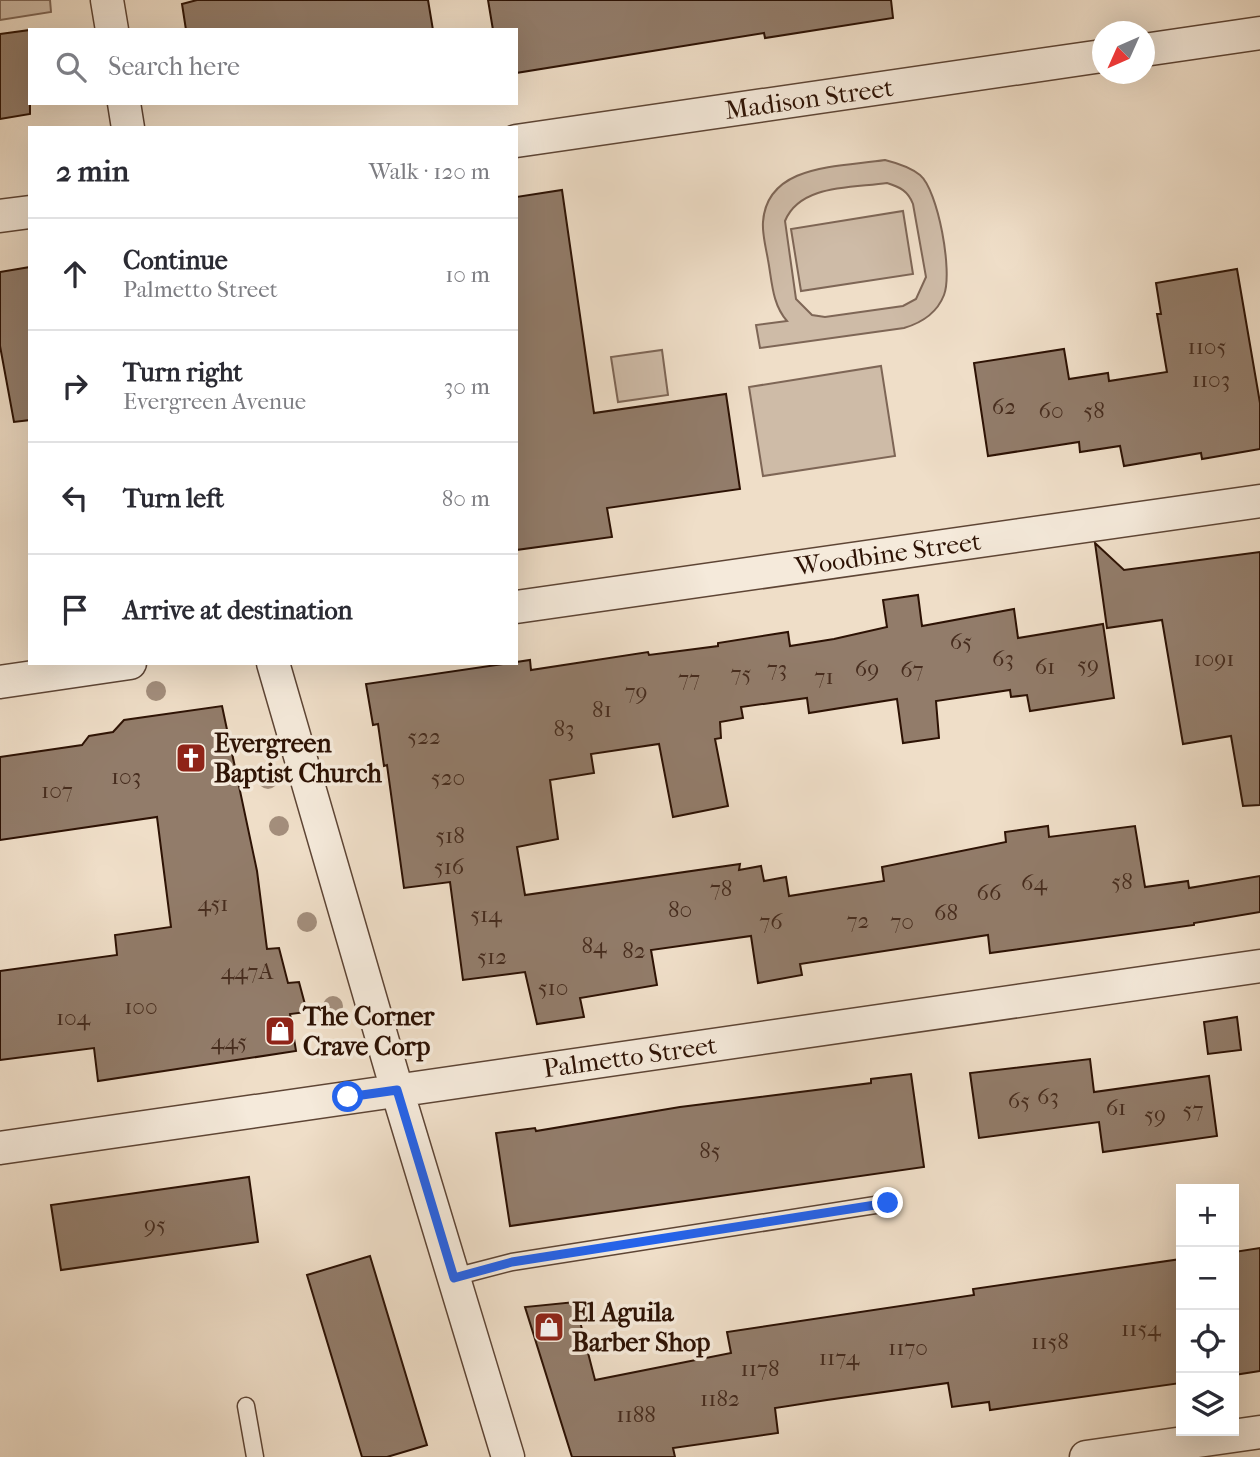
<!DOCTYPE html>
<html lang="en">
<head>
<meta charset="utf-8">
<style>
	body { margin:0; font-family:"IM FELL French Canon",serif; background:#f2f2f3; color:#2b2b33 }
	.controls { position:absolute; right:21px; bottom:21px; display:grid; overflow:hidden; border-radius:0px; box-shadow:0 7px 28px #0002 }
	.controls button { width:63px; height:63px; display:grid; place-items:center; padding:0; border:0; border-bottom:2px solid #e1e1e2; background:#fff; color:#2b2b33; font:35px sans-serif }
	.compass { position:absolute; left:1092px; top:21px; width:63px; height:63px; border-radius:50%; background:#fff; box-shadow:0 7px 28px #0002; rotate:225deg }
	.stop { position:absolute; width:21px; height:21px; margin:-16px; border:5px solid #2563eb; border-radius:50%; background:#fff }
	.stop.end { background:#2563eb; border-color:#fff; box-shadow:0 2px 7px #0008 }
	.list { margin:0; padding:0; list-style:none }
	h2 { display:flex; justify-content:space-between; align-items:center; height:91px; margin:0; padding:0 28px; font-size:30px }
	h2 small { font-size:23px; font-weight:400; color:#7c7c81 }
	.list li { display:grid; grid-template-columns:46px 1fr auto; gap:21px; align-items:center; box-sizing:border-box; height:112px; padding:0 28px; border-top:2px solid #e1e1e2 }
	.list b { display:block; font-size:26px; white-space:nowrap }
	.list p { margin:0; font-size:23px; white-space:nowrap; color:#7c7c81 }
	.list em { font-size:23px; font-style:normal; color:#7c7c81 }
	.icon { flex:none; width:38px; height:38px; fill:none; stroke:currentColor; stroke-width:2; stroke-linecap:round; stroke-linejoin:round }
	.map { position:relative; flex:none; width:1260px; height:1457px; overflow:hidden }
	.search { position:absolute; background:#fff; box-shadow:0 7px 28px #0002; left:28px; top:28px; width:490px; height:77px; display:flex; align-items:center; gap:18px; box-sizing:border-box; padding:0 24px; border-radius:0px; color:#7c7c81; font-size:26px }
	.panel { position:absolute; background:#fff; box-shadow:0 7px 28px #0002; left:28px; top:126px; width:490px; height:539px; border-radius:0px }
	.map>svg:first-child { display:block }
	.green { fill:#cebba7; stroke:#7e6656; stroke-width:2; fill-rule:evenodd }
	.building { fill:#927c6a; stroke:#2d1204; stroke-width:2 }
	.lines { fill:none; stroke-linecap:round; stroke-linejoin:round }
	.service-casing { stroke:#5e4535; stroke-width:19 }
	.minor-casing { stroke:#5e4535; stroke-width:35 }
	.service { stroke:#f5eadb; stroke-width:16 }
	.minor { stroke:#f5eadb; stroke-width:32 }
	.tree { fill:#a38e7c }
	.route { stroke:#2563eb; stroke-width:9 }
	.labels { text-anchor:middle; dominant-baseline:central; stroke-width:7; stroke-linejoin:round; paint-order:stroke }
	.number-label { font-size:23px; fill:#462c1e }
	.street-label { font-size:26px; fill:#2d1204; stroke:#f5eadb }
	.poi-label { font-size:26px; font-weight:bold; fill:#2d1204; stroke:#f5eadb; text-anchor:start }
</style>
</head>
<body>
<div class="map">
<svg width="1260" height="1457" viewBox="0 0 1260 1457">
	<rect width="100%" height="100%" fill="#efdec8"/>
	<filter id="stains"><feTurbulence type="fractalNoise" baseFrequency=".00286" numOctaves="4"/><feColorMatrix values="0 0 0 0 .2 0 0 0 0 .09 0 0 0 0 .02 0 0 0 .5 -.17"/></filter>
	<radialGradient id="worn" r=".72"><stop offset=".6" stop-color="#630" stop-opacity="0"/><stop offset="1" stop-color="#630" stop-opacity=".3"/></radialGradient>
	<!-- green -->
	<path class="green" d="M0 0H50L51 12 0 20Z
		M885 160C897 163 910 167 920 175 938 190 953 272 944 295 937 313 921 323 904 328L760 348 756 325 787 321C772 304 772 281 768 260 766 248 762 234 763 222 767 163 841 167 885 160ZM887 183C900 187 908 191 913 204L926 277 916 299 903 306 825 317 812 315 796 299 785 221C800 184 853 188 887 183Z
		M903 211 913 274 801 291 791 229Z
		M662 350 668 395 618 402 611 357Z
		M881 366 895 456 763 476 749 387Z"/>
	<!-- building -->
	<path class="building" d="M197 0H428L433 30H186L182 4Z
		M488 0H891L893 18 765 38 764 33 516 73V30H493Z
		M30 30V114L0 119V34Z
		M562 190 594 413 726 394 740 489 607 508 612 537 516 550V197Z
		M30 267V420L14 422 0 346V272Z
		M1237 269 1260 403V449L1202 459 1201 453 1124 466 1120 446 1080 452 1079 442 988 456 974 363 1064 349 1069 379 1108 373 1109 381 1167 372 1157 314H1161L1156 283Z
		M1095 543 1124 570 1260 552V805L1243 806 1231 736 1183 744 1162 620 1107 628Z
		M918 595 922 626 1014 609 1018 638 1103 624 1114 698 1030 711 1027 695 1011 697 1010 690 936 701 939 738 903 743 897 699 809 713 807 698 741 707 743 718 720 722 721 738 715 739 728 806 673 817 659 744 591 754 594 773 550 780 558 839 517 847 525 895 740 864 739 870 761 866 764 881 786 877 789 896 884 881 882 867 1006 842 1005 832 1048 826 1049 837 1135 826 1145 887 1188 881 1189 888 1260 876V912L1194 923V925L990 953 988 935 800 964 802 975 758 983 751 936 651 950 657 985 580 998 584 1017 537 1024 525 972 463 980 450 882 404 888 387 765 384 766 378 724 373 725 366 684 530 660 531 670 648 652 649 655 718 646V643L788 632 790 646 834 639 887 627 883 600Z
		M222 706 257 871 267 949 279 948 288 983 299 982 307 1012 290 1014 296 1051 98 1081 94 1048 0 1060V971L117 955 115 935 171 927 157 817 0 840V757L82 745 89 736 113 732 124 720Z
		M1237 1017 1241 1050 1208 1054 1204 1022Z
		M1090 1059 1094 1092 1209 1076 1217 1136 1103 1152 1099 1122 979 1138 970 1073Z
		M911 1074 924 1167 510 1226 496 1133 535 1128 536 1131 680 1107 871 1083V1079Z
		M249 1177 258 1242 61 1270 51 1205Z
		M1260 1248V1371L1234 1375V1252Z
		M370 1256 427 1445 387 1457H362L307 1275Z
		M1181 1259V1383L990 1410 989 1402 952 1407 948 1383 827 1400 775 1408 778 1433 673 1448 675 1457H572L525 1307 575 1302 595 1380 731 1353 727 1332 974 1295 973 1289Z"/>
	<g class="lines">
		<!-- service casing -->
		<g class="service-casing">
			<path id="service" d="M454 1277 512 1262 888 1203
				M246 1406 255 1457"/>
		</g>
		<!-- minor casing -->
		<g class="minor-casing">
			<path id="minor" d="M107 0 112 30
				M1144 50 1260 33
				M124 103 128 128
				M516 141 1102 56
				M0 216 30 212
				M516 607 1260 501
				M273 663 397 1090 508 1457
				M0 682 130 663
				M0 1148 1260 966
				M1086 1457 1260 1432"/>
		</g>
		<!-- service -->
		<use href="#service" class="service"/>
		<!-- minor -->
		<use href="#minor" class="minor"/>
	</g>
	<!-- trees -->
	<g class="tree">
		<circle cx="156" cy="691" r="10"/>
		<circle cx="268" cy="779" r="10"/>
		<circle cx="279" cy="826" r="10"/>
		<circle cx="307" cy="922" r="10"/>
		<circle cx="333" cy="1006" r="10"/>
	</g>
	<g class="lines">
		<!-- route -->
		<path class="route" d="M348 1097 397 1090 454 1278 512 1262 888 1203"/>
	</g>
	<!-- icons -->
	<defs>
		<g id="church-square" transform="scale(1.575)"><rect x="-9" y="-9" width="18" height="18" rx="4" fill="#8f2418" stroke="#f5eadb"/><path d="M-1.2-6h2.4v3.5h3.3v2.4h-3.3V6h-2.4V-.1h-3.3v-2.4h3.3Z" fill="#fff"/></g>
		<g id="shop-square" transform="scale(1.575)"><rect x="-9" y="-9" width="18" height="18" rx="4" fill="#8f2418" stroke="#f5eadb"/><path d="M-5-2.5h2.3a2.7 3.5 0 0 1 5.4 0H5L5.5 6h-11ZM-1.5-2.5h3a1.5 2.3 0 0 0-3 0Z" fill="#fff"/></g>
	</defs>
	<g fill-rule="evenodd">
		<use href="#church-square" x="191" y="758"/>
		<use href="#shop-square" x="280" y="1031"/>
		<use href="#shop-square" x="549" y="1327"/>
	</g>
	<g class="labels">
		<!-- number labels -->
		<g class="number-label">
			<text x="1207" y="346">1105</text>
			<text x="1211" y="379">1103</text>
			<text x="1004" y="406">62</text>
			<text x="1051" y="410">60</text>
			<text x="1094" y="410">58</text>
			<text x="961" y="641">65</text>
			<text x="1003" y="658">63</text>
			<text x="1214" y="658">1091</text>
			<text x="1088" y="664">59</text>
			<text x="1045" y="666">61</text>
			<text x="777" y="668">73</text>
			<text x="867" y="668">69</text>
			<text x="912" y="669">67</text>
			<text x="741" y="673">75</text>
			<text x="824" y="676">71</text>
			<text x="689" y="678">77</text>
			<text x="636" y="691">79</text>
			<text x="602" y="709">81</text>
			<text x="564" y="728">83</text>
			<text x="424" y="736">522</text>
			<text x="126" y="776">103</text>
			<text x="448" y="777">520</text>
			<text x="57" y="790">107</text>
			<text x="450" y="835">518</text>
			<text x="449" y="866">516</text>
			<text x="1122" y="881">58</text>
			<text x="1034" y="882">64</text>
			<text x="721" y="888">78</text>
			<text x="989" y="892">66</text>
			<text x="213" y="903">451</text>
			<text x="680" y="909">80</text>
			<text x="946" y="912">68</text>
			<text x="486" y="914">514</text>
			<text x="858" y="920">72</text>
			<text x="771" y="921">76</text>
			<text x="902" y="921">70</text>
			<text x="594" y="945">84</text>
			<text x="634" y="950">82</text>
			<text x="492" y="956">512</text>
			<text x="247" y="971">447A</text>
			<text x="553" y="987">510</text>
			<text x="141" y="1006">100</text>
			<text x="73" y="1017">104</text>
			<text x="229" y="1041">445</text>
			<text x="1048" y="1096">63</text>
			<text x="1019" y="1100">65</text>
			<text x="1116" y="1107">61</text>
			<text x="1193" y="1109">57</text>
			<text x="1155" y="1114">59</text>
			<text x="710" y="1150">85</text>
			<text x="155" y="1224">95</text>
			<text x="1141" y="1328">1154</text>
			<text x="1050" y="1341">1158</text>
			<text x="908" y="1347">1170</text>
			<text x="839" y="1357">1174</text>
			<text x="760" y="1368">1178</text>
			<text x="720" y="1398">1182</text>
			<text x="636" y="1414">1188</text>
		</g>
		<!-- street labels -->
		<g class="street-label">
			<text transform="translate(809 99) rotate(-8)">Madison Street</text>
			<text transform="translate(888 554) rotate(-8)">Woodbine Street</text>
			<text transform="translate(630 1057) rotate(-8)">Palmetto Street</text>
		</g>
		<!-- poi labels -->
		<g class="poi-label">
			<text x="214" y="743">Evergreen<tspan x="214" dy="30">Baptist Church</tspan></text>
			<text x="303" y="1016">The Corner<tspan x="303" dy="30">Crave Corp</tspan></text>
			<text x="572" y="1312">El Aguila<tspan x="572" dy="30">Barber Shop</tspan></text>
		</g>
	</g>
	<rect width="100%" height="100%" filter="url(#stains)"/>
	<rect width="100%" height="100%" fill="url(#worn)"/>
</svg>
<div class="controls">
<button>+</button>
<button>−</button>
<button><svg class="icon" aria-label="locate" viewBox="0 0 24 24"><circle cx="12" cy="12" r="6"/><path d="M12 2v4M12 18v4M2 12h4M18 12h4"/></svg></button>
<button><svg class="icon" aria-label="layers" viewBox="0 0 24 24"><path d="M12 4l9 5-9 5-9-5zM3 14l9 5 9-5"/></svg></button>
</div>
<svg class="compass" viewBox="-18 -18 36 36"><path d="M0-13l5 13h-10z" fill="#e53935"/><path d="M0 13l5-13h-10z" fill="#7c7c81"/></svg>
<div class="stop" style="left:348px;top:1097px"></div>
<div class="stop end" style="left:888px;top:1203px"></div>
<div class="search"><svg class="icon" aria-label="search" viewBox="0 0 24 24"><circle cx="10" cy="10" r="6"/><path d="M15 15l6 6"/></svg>Search here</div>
<section class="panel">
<h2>2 min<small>Walk · 120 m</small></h2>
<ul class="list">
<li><svg class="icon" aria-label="ahead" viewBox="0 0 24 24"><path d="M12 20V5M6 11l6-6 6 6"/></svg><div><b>Continue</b><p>Palmetto Street</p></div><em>10 m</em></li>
<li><svg class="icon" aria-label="right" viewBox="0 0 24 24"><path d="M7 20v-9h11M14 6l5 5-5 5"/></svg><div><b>Turn right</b><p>Evergreen Avenue</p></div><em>30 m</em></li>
<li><svg class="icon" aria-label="left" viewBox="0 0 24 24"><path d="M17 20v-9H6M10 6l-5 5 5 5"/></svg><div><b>Turn left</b></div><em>80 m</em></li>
<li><svg class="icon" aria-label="arrive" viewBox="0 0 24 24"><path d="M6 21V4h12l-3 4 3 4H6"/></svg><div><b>Arrive at destination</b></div></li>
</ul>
</section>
</div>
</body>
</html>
